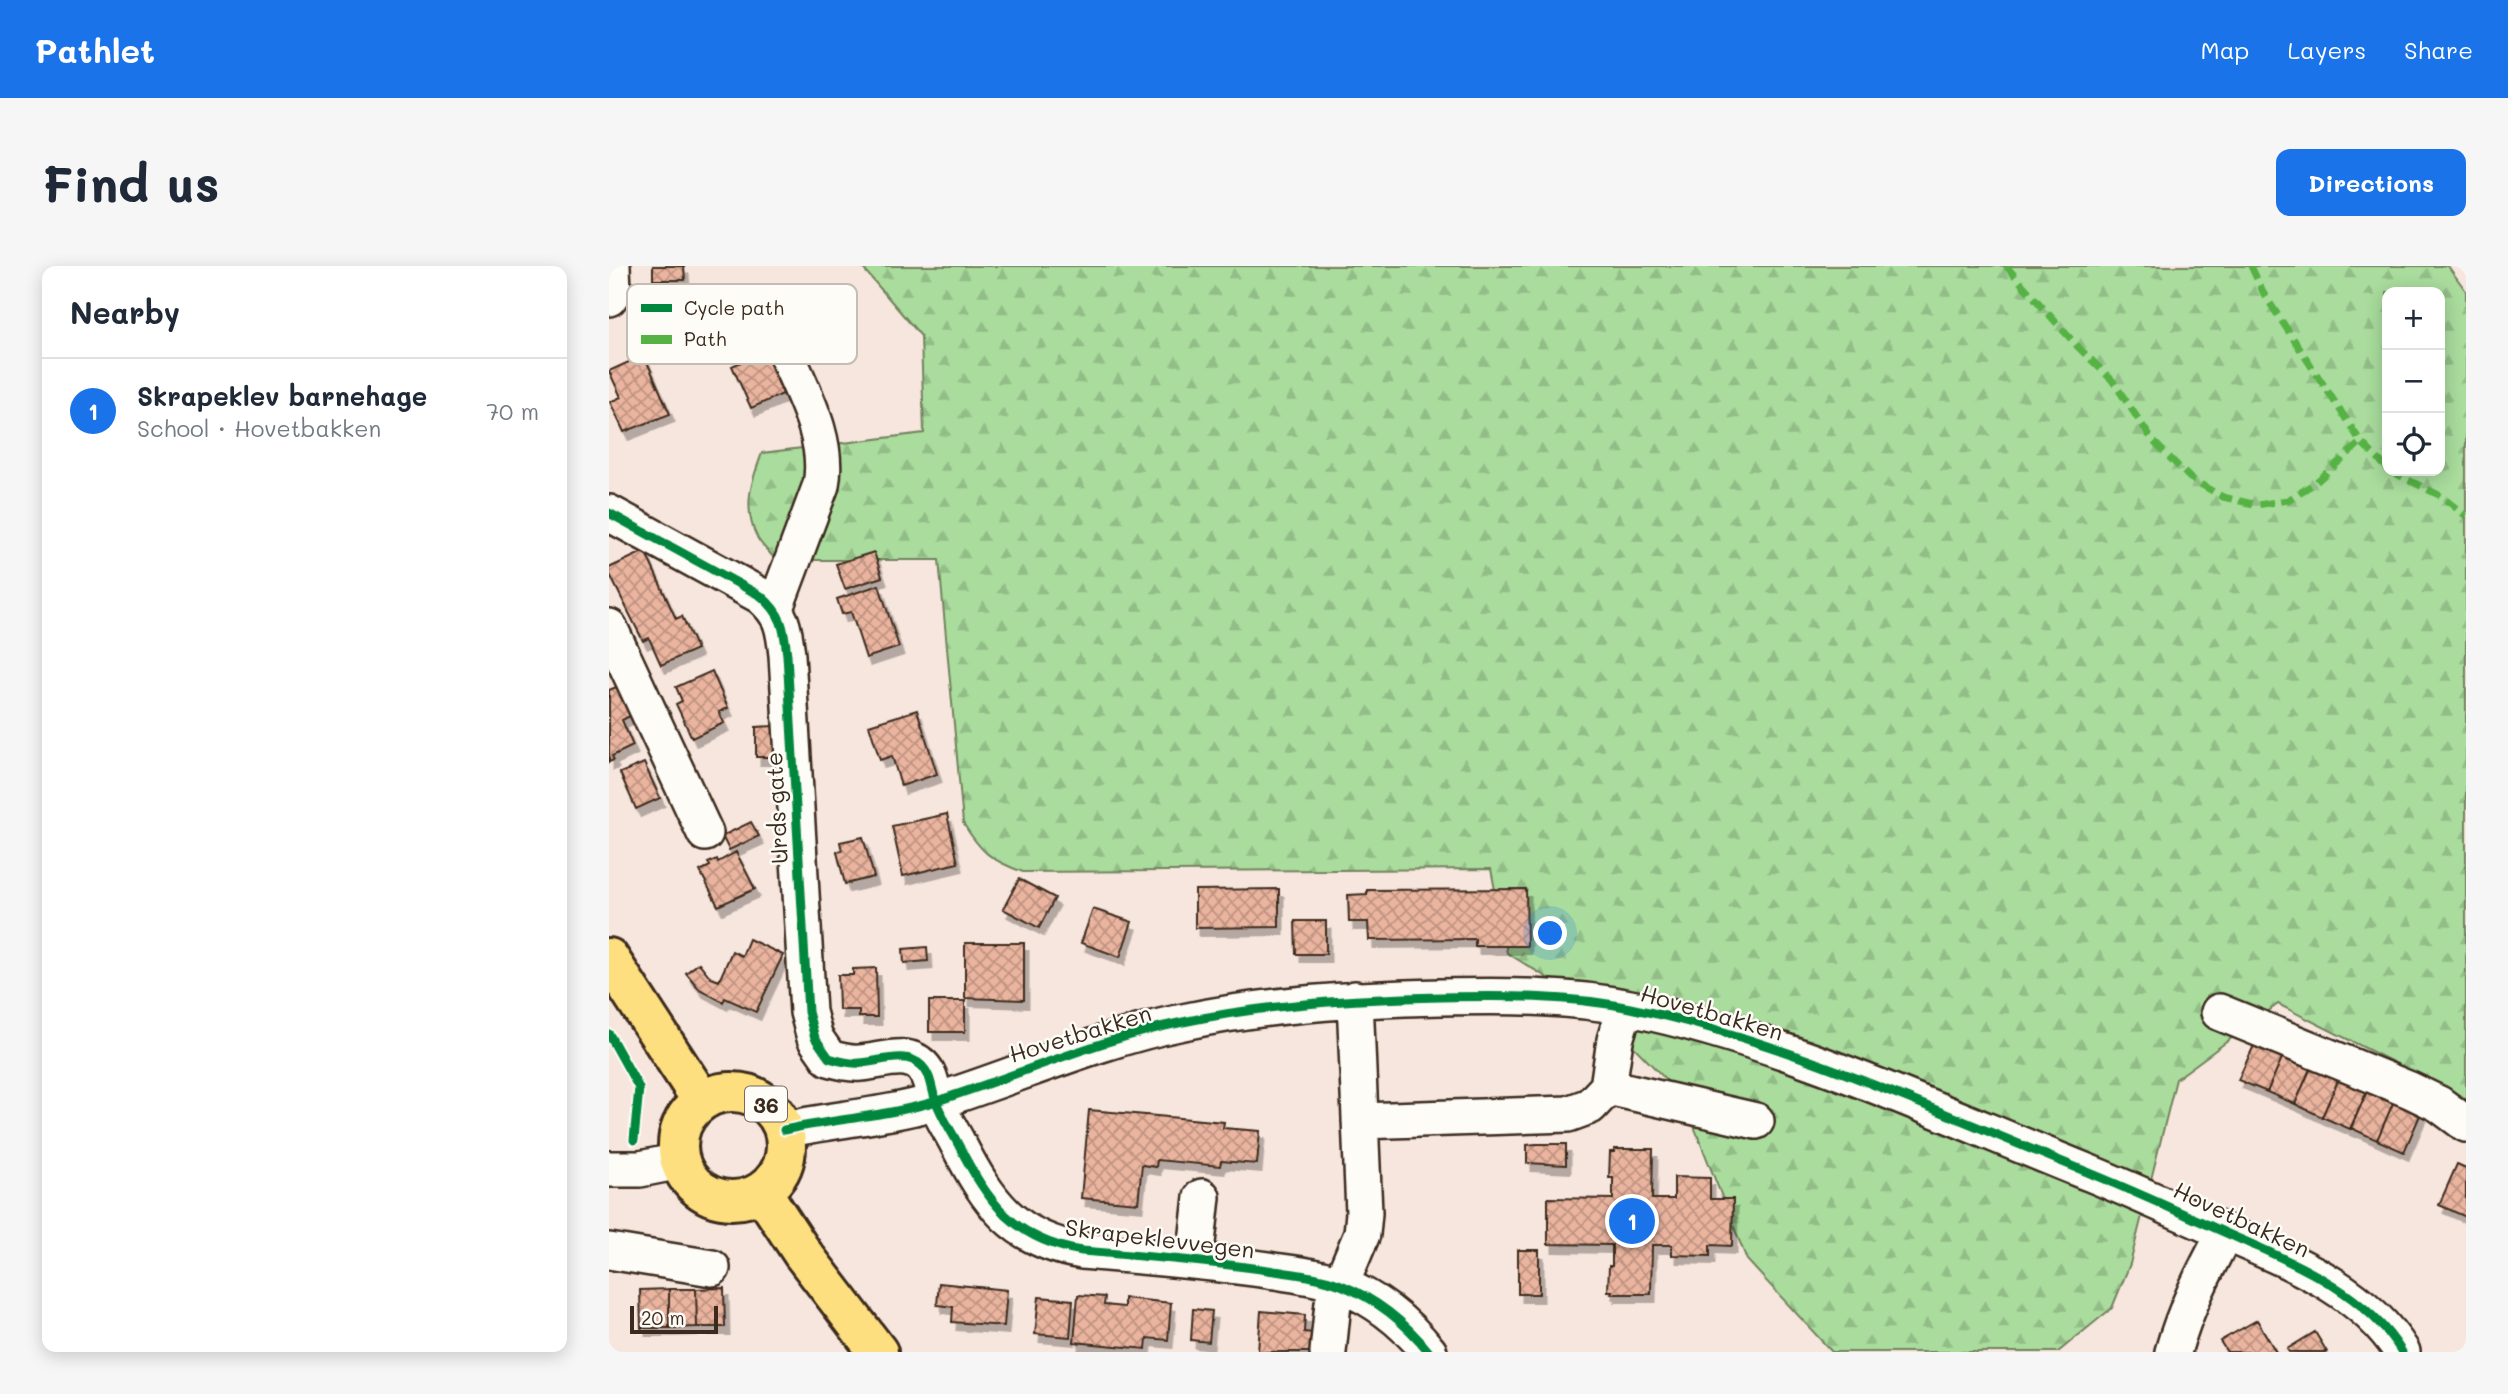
<!DOCTYPE html>
<html lang="en">
<head>
<meta charset="utf-8">
<style>
	body { margin:0; font-family:Mali,sans-serif; background:#f6f6f7; color:#1f2937 }
	.controls { position:absolute; right:21px; top:21px; display:grid; overflow:hidden; border-radius:14px; box-shadow:0 4px 18px #0003 }
	.controls button { width:63px; height:63px; display:grid; place-items:center; padding:0; border:0; border-bottom:2px solid #e0e1e3; background:#fff; color:#1f2937; font:35px sans-serif }
	.scale { position:absolute; left:21px; bottom:18px; width:88px; box-sizing:border-box; padding-left:7px; border:4px solid #3b2a1e; border-top:0; font-size:19px; line-height:24px; white-space:nowrap; color:#3b2a1e; -webkit-text-stroke:5px #fdfcf7; paint-order:stroke }
	.you { position:absolute; left:942px; top:668px; width:24px; height:24px; margin:-18px; border:5px solid #fff; border-radius:50%; background:#1a73e8; box-shadow:0 0 0 10px #1a73e833 }
	.badge { display:grid; place-items:center; width:46px; height:46px; border-radius:50%; background:#1a73e8; color:#fff; font-size:23px; font-weight:700 }
	.pin { position:absolute; translate:-50% -50%; border:4px solid #fff; box-shadow:0 2px 7px #0006 }
	.list { margin:0; padding:0; list-style:none }
	h2 { display:flex; justify-content:space-between; align-items:center; height:91px; margin:0; padding:0 28px; font-size:30px }
	h2 small { font-size:23px; font-weight:400; color:#747a83 }
	.list li { display:grid; grid-template-columns:46px 1fr auto; gap:21px; align-items:center; box-sizing:border-box; height:105px; padding:0 28px; border-top:2px solid #e0e1e3 }
	.list b { display:block; font-size:26px; white-space:nowrap }
	.list p { margin:0; font-size:23px; white-space:nowrap; color:#747a83 }
	.list em { font-size:23px; font-style:normal; color:#747a83 }
	.icon { flex:none; width:38px; height:38px; fill:none; stroke:currentColor; stroke-width:2; stroke-linecap:round; stroke-linejoin:round }
	.map { position:relative; flex:none; width:1857px; height:1086px; overflow:hidden; border-radius:14px }
	header { display:flex; align-items:center; gap:42px; box-sizing:border-box; height:98px; padding:0 35px; background:#1a73e8; color:#fff }
	header strong { font-size:33px }
	nav { display:flex; gap:38px; margin-inline-start:auto; font-size:24px }
	.intro { display:flex; align-items:center; justify-content:space-between; box-sizing:border-box; height:168px; padding:0 42px }
	h1 { margin:0; font-size:49px }
	.button { padding:18px 32px; border-radius:14px; background:#1a73e8; color:#fff; font-size:24px; font-weight:700 }
	main { display:flex; gap:42px; padding:0 42px }
	aside { flex:1; background:#fff; border-radius:14px; box-shadow:0 4px 18px #0003 }
	.map>svg:first-child { display:block }
	.forest { fill:url(#forest-firs); stroke:#72835e; stroke-width:2; fill-rule:evenodd }
	.building { fill:url(#building-cross-hatch); stroke:#3b2a1e; stroke-width:2; filter:url(#shadow) }
	.lines { fill:none; stroke-linecap:round; stroke-linejoin:round }
	.minor-casing { stroke:#3b2a1e; stroke-width:40 }
	.highway-casing { stroke:#3b2a1e; stroke-width:44 }
	.minor { stroke:#fdfcf7; stroke-width:35 }
	.highway { stroke:#fddf80; stroke-width:38 }
	.quiet { stroke:#57b245; stroke-width:7; stroke-dasharray:14 7; stroke-linecap:butt }
	.cycleway-casing { stroke:#fdfcf7; stroke-width:13 }
	.cycleway { stroke:#00873e; stroke-width:9 }
	.labels { text-anchor:middle; dominant-baseline:central; stroke-width:5; stroke-linejoin:round; paint-order:stroke }
	.shield { fill:#fdfcf7; stroke:#75695f; stroke-width:2 }
	.shield-label { font-size:21px; font-weight:bold; fill:#3b2a1e }
	.street-label { font-size:23px; fill:#3b2a1e; stroke:#fdfcf7 }
	.key { fill:#fdfcf7; stroke:#c3bdb6; stroke-width:2 }
	.key-label { font-size:19px; fill:#3b2a1e }
</style>
</head>
<body>
<header>
<strong>Pathlet</strong>
<nav><a>Map</a><a>Layers</a><a>Share</a></nav>
</header>
<div class="intro"><h1>Find us</h1><a class="button">Directions</a></div>
<main>
<aside>
<h2>Nearby<small></small></h2>
<ul class="list">
<li><span class="badge">1</span><div><b>Skrapeklev barnehage</b><p>School · Hovetbakken</p></div><em>70 m</em></li>
</ul>
</aside>
<div class="map">
<svg width="1857" height="1086" viewBox="0 0 1857 1086">
	<defs>
		<pattern id="forest-firs" width="22" height="20" patternUnits="userSpaceOnUse" patternTransform="scale(1.75)"><rect width="22" height="20" fill="#a9dc9d"/><path d="M5 1l3.5 6h-7zM16 11l3.5 6h-7z" fill="#92bd87"/></pattern>
		<pattern id="building-cross-hatch" width="8" height="8" patternUnits="userSpaceOnUse" patternTransform="scale(1.75)"><rect width="8" height="8" fill="#eab49f"/><path d="M0 0l8 8M0 8l8-8" fill="none" stroke="#bf9381"/></pattern>
		<filter id="shadow"><feDropShadow dx="4.5" dy="8" stdDeviation="0" flood-color="#0004"/></filter>
	</defs>
	<rect width="100%" height="100%" fill="#f7e6dd"/>
	<filter id="ink" filterUnits="userSpaceOnUse"><feTurbulence type="fractalNoise" baseFrequency=".0143" numOctaves="2"/><feDisplacementMap in="SourceGraphic" scale="14" xChannelSelector="R" yChannelSelector="G"/><feConvolveMatrix kernelMatrix="1 2 1 2 8 2 1 2 1" color-interpolation-filters="sRGB"/></filter>
	<g filter="url(#ink)">
		<!-- forest -->
		<path class="forest" d="M252 0H1839L1857 25V833L1669 738 1567 813 1521 998 1503 1042 1449 1086H1223L1138 994 1073 830 986 741 898 687 882 603 414 606C381 594 372 586 354 557L330 294H167C162 288 154 281 149 273 133 243 142 216 153 187L315 167 312 70ZM1778 26H1831V205H1778Z"/>
		<!-- building -->
		<path class="building" d="M44 0H75L76 14H44Z
			M156 85 174 128 142 142 123 100Z
			M35 89 61 148 15 166 1 136 12 131 0 105Z
			M36 285 67 353 73 350 88 383 52 399 40 372 34 375 0 307V302Z
			M265 286 273 311 236 323 227 298Z
			M270 319 290 381 257 392 242 346 233 348 228 333Z
			M103 405 119 442 110 446 115 457 83 472 67 438 73 435 67 421Z
			M10 420 23 449 13 454 24 480 3 490 5 494 0 496V424Z
			M308 444 328 508 292 520 283 490 271 494 260 459Z
			M165 460V491H147V461Z
			M35 497 51 532 27 543 11 507Z
			M338 548 349 597 294 610 283 560Z
			M142 556 150 570 120 584 113 570Z
			M254 571 265 611 236 618 228 586 233 585 231 576Z
			M127 586 146 623 109 640 91 605 101 600 99 597 108 593 109 596Z
			M410 613 446 632 430 662 394 643Z
			M670 623V661L586 662V624Z
			M917 623 918 680H866V673L760 674 759 656H740L739 629 758 628V624Z
			M484 643 523 656 511 691 472 677Z
			M686 655H717V688H687Z
			M140 673 174 689 147 746 116 732 114 736 90 723 77 707 90 697 102 712 110 715 123 685 133 690Z
			M356 677H415V734L356 732Z
			M318 681 319 695 295 697 294 683Z
			M267 702 268 751H250V744H230L229 709H244V703Z
			M320 735H356V766H320Z
			M1648 773 1676 785 1658 826 1629 814Z
			M1676 785 1704 797 1686 838 1658 826Z
			M1703 798 1731 810 1713 851 1686 838Z
			M1731 810 1759 823 1741 863 1713 851Z
			M1759 823 1785 835 1768 874 1742 862Z
			M1785 835 1812 847 1795 886 1768 874Z
			M480 844 615 856 614 862 651 865 648 898 612 895 611 900 548 894 547 901 533 899 529 937 472 932Z
			M927 878H957V899L918 897V879Z
			M1005 883H1044L1043 933H1065V911L1101 912V933H1124L1123 980 1101 979V990L1063 989V979H1043L1042 1028H1002L1003 1025H999L1000 1000H1003V979L939 978V932L1004 933V912H1000L1001 886H1005Z
			M1848 898 1857 902V951L1830 939Z
			M909 984H930V1028H909Z
			M330 1017 398 1024 395 1060 343 1056 344 1041 328 1039Z
			M115 1022 116 1061H88L87 1023Z
			M60 1023V1062H32L31 1024Z
			M60 1023H87L88 1061 60 1062Z
			M469 1029 496 1031 495 1039 515 1041V1032L562 1037 559 1074 538 1072 537 1083 465 1076Z
			M430 1031 464 1034 461 1071 426 1068Z
			M584 1043 603 1045 600 1076 582 1074Z
			M652 1045 696 1049 695 1066 705 1067 703 1086H649Z
			M1648 1054 1667 1086H1618L1611 1075Z
			M1706 1066 1718 1086H1680L1678 1083Z"/>
		<g class="lines">
			<!-- minor casing -->
			<g class="minor-casing">
				<path id="minor" d="M0 32 4 26 3 0
					M0 247 152 330C173 348 175 361 178 389L199 746 206 772 220 792C230 795 241 798 251 797 271 796 297 784 313 800 323 810 322 823 327 835 332 850 342 864 349 878 379 936 405 974 473 985 535 990 597 995 659 1004 683 1008 709 1010 732 1019 767 1033 797 1057 820 1086
					M166 342 212 219C221 173 193 126 176 85
					M0 361 96 567
					M1610 746 1801 824 1830 838 1857 858
					M999 821 1147 855
					M751 855 959 848 981 840 999 821 1006 774 1016 741
					M175 864C226 853 278 850 328 835 410 809 490 773 574 756 659 738 745 733 832 731 894 730 959 729 1021 742 1177 774 1335 849 1483 908 1529 927 1573 947 1617 967 1682 996 1754 1023 1793 1086
					M0 903H31L71 895
					M0 985 103 1002
					M586 995 593 931
					M719 1086 724 1037 753 968 755 947 746 733
					M1564 1086C1576 1043 1595 1006 1616 967"/>
			</g>
			<!-- highway casing -->
			<g class="highway-casing">
				<path id="highway" d="M0 692 93 835
					M69 880a54 54 0 1 1 108 0a54 54 0 1 1-108 0Z
					M153 926 194 988 269 1086"/>
			</g>
			<!-- minor -->
			<use href="#minor" class="minor"/>
			<!-- highway -->
			<use href="#highway" class="highway"/>
			<!-- quiet -->
			<path class="quiet" d="M1397 0 1468 80 1503 114 1544 175 1581 212 1614 231 1648 239 1679 234 1706 217 1752 176
				M1642 0 1655 28 1752 176 1778 202
				M1781 205 1832 230 1857 250"/>
			<!-- cycleway casing -->
			<g class="cycleway-casing">
				<path id="cycleway" d="M0 247 152 330C173 348 175 361 178 389L199 746 206 772 220 792C230 795 241 798 251 797 271 796 297 784 313 800 323 810 322 823 327 835 332 850 342 864 349 878 379 936 405 974 473 985 535 990 597 995 659 1004 683 1008 709 1010 732 1019 767 1033 797 1057 820 1086
					M0 768 30 822 25 874
					M175 864C226 853 278 850 328 835 410 809 490 773 574 756 659 738 745 733 832 731 894 730 959 729 1021 742 1177 774 1335 849 1483 908 1529 927 1573 947 1617 967 1682 996 1754 1023 1793 1086"/>
			</g>
			<!-- cycleway -->
			<use href="#cycleway" class="cycleway"/>
		</g>
	</g>
	<g class="labels">
		<!-- shield labels -->
		<rect class="shield" x="136" y="820.5" width="42" height="35" rx="5"/>
		<g class="shield-label">
			<text x="157" y="838">36</text>
		</g>
		<!-- street labels -->
		<g class="street-label">
			<text transform="translate(167 542) rotate(-93)">Urds gate</text>
			<text transform="translate(1103 746) rotate(16)">Hovetbakken</text>
			<text transform="translate(471 767) rotate(-17)">Hovetbakken</text>
			<text transform="translate(1633 953) rotate(25)">Hovetbakken</text>
			<text transform="translate(551 972) rotate(7)">Skrapeklevvegen</text>
		</g>
	</g>
	<!-- legend -->
	<rect x="18" y="18" width="230" height="80" rx="10" class="key"/>
	<rect x="32" y="38" width="31" height="8" fill="#00873e"/>
	<rect x="32" y="69" width="31" height="9" fill="#57b245"/>
	<g class="key-label">
		<text x="75" y="49">Cycle path</text>
		<text x="75" y="80">Path</text>
	</g>
</svg>
<div class="controls">
<button>+</button>
<button>−</button>
<button><svg class="icon" aria-label="locate" viewBox="0 0 24 24"><circle cx="12" cy="12" r="6"/><path d="M12 2v4M12 18v4M2 12h4M18 12h4"/></svg></button>
</div>
<div class="scale">20 m</div>
<div class="you"></div>
<div class="pin badge" style="left:1023px;top:955px">1</div>
</div>
</main>
</body>
</html>
